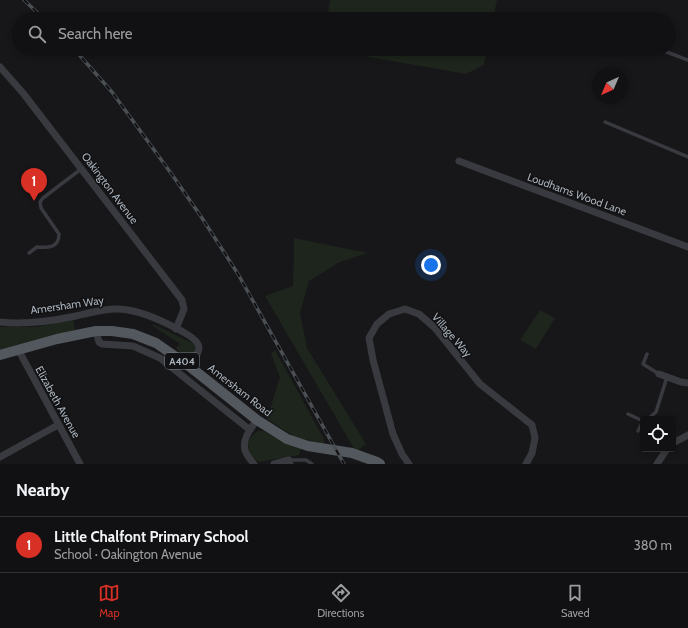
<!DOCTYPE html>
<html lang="en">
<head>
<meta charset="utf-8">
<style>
	body { margin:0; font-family:Cabin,sans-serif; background:#1e1f21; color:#f1f3f6 }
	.controls { position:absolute; right:12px; bottom:12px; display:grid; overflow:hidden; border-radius:4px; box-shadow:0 2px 6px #0003 }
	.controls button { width:36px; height:36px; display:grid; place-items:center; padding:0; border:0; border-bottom:1px solid #303133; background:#111113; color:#f1f3f6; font:20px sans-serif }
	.compass { position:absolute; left:592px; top:68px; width:36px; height:36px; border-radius:50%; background:#111113; box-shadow:0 2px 6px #0003; rotate:224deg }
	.you { position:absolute; left:431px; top:265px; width:14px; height:14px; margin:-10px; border:3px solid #fff; border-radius:50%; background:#1a73e8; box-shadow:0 0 0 6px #1a73e833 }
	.badge { display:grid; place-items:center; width:26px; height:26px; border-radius:50%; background:#d93025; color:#fff; font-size:13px; font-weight:700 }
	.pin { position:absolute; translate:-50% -33px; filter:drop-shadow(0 1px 2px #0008) }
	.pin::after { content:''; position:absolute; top:21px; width:14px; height:12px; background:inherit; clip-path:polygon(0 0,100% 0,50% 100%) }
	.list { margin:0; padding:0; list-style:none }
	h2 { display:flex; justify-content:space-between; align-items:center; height:52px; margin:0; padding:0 16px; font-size:17px }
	h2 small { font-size:13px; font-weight:400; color:#9c9da0 }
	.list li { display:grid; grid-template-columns:26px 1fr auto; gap:12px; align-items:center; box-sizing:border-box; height:56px; padding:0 16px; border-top:1px solid #303133 }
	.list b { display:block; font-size:15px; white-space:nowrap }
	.list p { margin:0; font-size:13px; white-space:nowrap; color:#9c9da0 }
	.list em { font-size:13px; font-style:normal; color:#9c9da0 }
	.icon { flex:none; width:22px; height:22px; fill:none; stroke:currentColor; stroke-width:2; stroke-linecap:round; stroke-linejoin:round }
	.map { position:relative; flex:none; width:688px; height:464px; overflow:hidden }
	.search { position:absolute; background:#111113; box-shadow:0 2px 6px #0003; left:12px; right:12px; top:12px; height:44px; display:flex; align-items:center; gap:10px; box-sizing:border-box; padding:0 14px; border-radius:22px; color:#9c9da0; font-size:15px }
	.sheet { height:108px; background:#111113 }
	nav { display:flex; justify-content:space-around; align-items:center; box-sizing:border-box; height:56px; border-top:1px solid #303133; background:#111113; font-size:11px; color:#9c9da0 }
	nav a { display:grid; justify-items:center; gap:2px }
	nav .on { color:#d93025 }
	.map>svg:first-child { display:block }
	.green { fill:#1d251c }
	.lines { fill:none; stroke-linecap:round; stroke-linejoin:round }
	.lane { stroke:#383a3f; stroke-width:3.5 }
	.street { stroke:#383a3f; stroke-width:7 }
	.primary { stroke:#53585e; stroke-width:10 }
	.rail-casing { stroke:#4a4f54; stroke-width:3.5 }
	.rail { stroke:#121214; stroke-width:2; stroke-dasharray:6; stroke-linecap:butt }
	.labels { text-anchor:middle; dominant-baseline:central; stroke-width:3; stroke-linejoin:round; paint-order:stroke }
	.shield { fill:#121214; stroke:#7b8188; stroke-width:1 }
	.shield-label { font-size:10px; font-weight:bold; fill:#a8b1ba }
	.street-label { font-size:11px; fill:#a8b1ba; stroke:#121214 }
</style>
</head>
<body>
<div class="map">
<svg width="688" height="464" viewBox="0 0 688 464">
	<rect width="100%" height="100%" fill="#171719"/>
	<!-- green -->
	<path class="green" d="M330 0H497L493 19H327Z
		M324 49H487L484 65 466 74Z
		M294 238 368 253 340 262 309 281 300 313 307 348 366 444 356 452 265 296 293 286Z
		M540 310 555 318 536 349 520 340Z
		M73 319 75 330 0 351V327H37Z
		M153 324 194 344 196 350 190 359 184 357 176 348 180 344 153 326Z
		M275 350 324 439V444L295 437 267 419 280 377 271 354Z
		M258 431H263L279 440 301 449 299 455 259 462C246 454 244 439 258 431Z"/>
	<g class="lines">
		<!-- lane -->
		<path class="lane" d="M659 49 688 60
			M605 122 688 157
			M29 253 37 247C48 248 59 248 59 234L41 208 40 202 43 198 81 169
			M647 354 643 364 659 374
			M628 414 643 421
			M648 419 656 412 667 377
			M638 431 643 421
			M289 460H306L312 464"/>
		<!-- street -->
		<path class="street" d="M0 67 23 93 182 300 184 309 176 329
			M459 161 688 247
			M0 322C25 325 52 321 76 316 93 312 110 307 128 310 146 313 169 324 185 333 204 344 202 349 189 366
			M96 331 99 342 102 344 133 346 160 358 250 430
			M19 351 80 464
			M659 374 681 382 688 383
			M673 443 688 435
			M0 457 58 425
			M254 464C251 460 246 455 245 450 242 439 251 428 257 420
			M274 464 289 460 290 464
			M409 464 402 454 393 434 373 360 369 338 377 324 389 314 405 309 419 314 435 328 480 384 532 425 535 438 532 453 526 464
			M657 464 667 449"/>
		<!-- primary -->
		<path class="primary" d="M0 355 57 339 96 331H112L133 334 156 343 189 366 257 420 287 439 308 446 352 453 377 462 380 464"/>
		<!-- rail casing -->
		<g class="rail-casing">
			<path id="rail" d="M24 0 44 19
				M74 49 112 92 173 176 202 218 238 274 344 464"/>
		</g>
		<!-- rail -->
		<use href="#rail" class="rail"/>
	</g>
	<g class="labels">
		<!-- shield labels -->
		<rect class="shield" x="165" y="353" width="34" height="16" rx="3"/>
		<g class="shield-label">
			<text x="182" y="361">A404</text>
		</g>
		<!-- street labels -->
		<g class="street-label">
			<text transform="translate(110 188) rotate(53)">Oakington Avenue</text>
			<text transform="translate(577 194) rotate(20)">Loudhams Wood Lane</text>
			<text transform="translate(67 305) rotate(-8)">Amersham Way</text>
			<text transform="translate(452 335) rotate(49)">Village Way</text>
			<text transform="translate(240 390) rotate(38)">Amersham Road</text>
			<text transform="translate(58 402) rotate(61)">Elizabeth Avenue</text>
		</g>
	</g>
</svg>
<div class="controls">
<button><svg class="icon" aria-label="locate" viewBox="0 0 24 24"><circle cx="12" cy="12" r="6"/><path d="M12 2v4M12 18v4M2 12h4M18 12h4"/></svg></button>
</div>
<svg class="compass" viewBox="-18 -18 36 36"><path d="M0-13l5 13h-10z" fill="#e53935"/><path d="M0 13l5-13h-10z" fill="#9c9da0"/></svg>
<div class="you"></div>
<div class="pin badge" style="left:34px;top:201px">1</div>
<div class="search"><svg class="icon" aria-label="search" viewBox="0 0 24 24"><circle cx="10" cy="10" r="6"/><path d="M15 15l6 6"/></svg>Search here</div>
</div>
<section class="sheet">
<h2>Nearby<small></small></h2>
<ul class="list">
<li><span class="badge">1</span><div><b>Little Chalfont Primary School</b><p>School · Oakington Avenue</p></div><em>380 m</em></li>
</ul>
</section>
<nav>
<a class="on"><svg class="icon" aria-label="map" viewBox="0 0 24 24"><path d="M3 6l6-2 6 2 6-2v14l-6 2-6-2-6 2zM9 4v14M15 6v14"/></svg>Map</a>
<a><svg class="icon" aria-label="directions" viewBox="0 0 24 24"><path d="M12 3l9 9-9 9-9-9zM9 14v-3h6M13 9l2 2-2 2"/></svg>Directions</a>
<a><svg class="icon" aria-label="saved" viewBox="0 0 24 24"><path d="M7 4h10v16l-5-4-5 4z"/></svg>Saved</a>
</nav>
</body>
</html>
